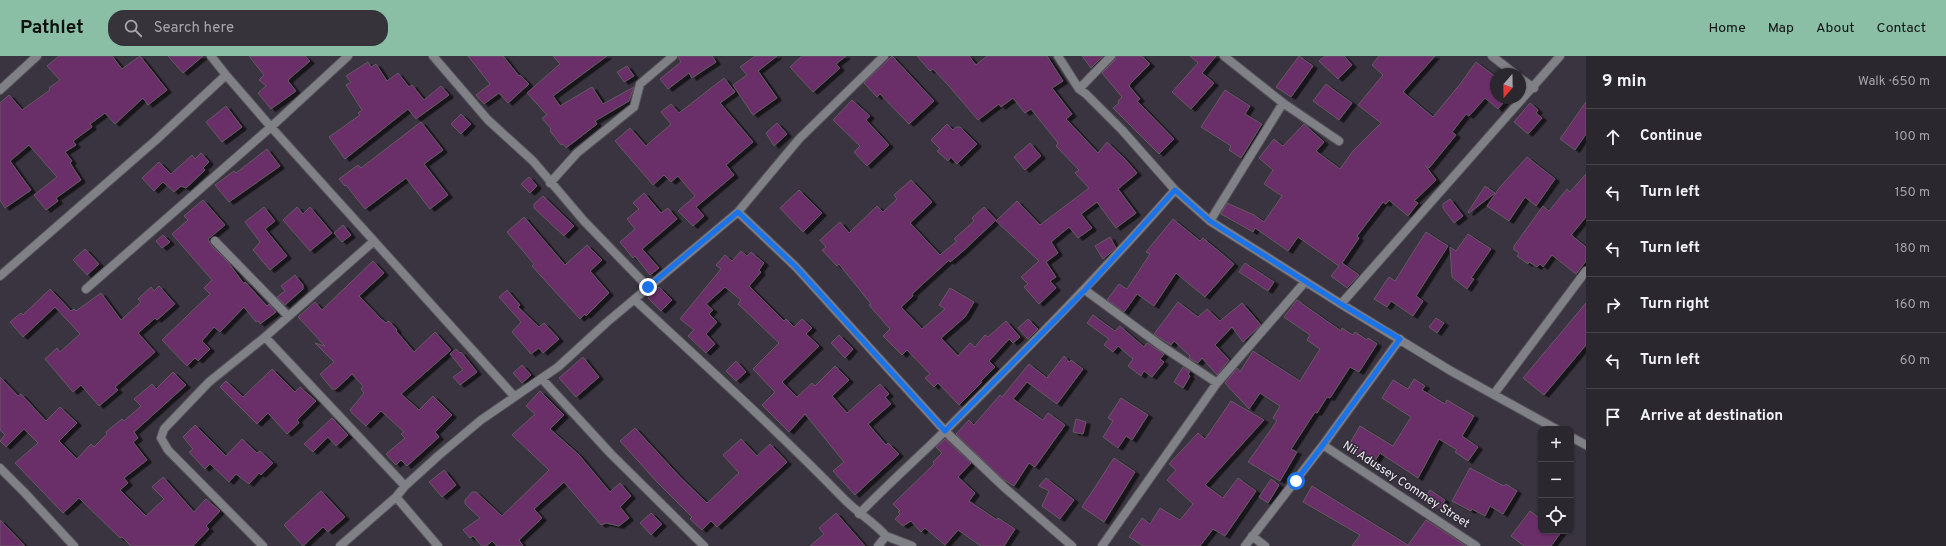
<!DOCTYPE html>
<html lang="en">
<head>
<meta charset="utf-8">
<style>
	body { margin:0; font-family:Overpass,sans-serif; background:#37333b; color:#f1f3f6 }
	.controls { position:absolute; right:12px; bottom:12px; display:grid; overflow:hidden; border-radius:8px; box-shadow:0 1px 3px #0004 }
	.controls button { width:36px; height:36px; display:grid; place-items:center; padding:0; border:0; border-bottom:1px solid #47444b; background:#2b272f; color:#f1f3f6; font:20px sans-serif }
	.compass { position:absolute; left:1490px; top:12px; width:36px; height:36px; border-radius:50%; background:#2b272f; box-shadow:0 1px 3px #0004; rotate:200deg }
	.stop { position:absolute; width:12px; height:12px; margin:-9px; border:3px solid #1a73e8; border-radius:50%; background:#fff }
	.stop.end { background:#1a73e8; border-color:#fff; box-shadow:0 1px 4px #0008 }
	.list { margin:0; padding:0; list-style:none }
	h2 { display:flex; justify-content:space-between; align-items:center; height:52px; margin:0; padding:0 16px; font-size:17px }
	h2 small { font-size:13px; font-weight:400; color:#a6a5aa }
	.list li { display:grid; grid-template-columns:26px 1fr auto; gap:12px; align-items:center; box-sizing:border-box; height:56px; padding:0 16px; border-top:1px solid #47444b }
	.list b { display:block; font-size:15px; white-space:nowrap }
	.list em { font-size:13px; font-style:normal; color:#a6a5aa }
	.icon { flex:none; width:22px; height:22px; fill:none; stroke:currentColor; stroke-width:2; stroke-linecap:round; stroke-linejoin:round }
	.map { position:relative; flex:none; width:1586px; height:490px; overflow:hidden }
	header { display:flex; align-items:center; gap:24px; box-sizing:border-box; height:56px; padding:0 20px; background:#8abfa5; color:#111 }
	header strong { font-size:19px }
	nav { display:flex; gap:22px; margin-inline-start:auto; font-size:14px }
	.search { width:280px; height:36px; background:#37333b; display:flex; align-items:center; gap:10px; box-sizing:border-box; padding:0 14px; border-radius:16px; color:#a6a5aa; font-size:15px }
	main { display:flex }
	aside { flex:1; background:#2b272f }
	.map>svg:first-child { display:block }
	.building { fill:#6a2d67; stroke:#655a64; filter:url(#shadow) }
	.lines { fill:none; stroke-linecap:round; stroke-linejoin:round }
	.street-casing { stroke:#56525c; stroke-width:10 }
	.street { stroke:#808187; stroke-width:8 }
	.route { stroke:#1a73e8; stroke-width:5 }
	.labels { text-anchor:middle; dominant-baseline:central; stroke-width:3; stroke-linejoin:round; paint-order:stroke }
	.street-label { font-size:12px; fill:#f0edf4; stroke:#2f2a35 }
</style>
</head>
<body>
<header>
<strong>Pathlet</strong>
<div class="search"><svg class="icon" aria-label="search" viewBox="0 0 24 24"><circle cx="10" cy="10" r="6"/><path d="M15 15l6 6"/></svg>Search here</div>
<nav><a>Home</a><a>Map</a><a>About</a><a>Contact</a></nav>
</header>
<main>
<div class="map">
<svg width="1586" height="490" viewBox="0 0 1586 490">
	<defs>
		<filter id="shadow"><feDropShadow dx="4.5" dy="2.5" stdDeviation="0" flood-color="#0009"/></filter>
	</defs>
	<rect width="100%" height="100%" fill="#39343f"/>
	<!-- building -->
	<path class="building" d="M59 0H112L122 13 140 0 167 34 148 49 143 42 115 68 105 57 90 68 92 71 73 85 76 89 65 96 72 105 70 107 81 124 56 142 58 145 46 154 34 139 57 121 29 89 10 105 31 134 5 152 0 144V47L9 39 22 54 50 34 49 32 60 24 47 10Z
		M168 0H203L183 17Z
		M249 0H305L310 5 289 23 288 25 296 35 271 53 258 37 266 30 259 24 264 19Z
		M468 0H503L519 20 520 19 529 28 508 47 499 37 484 48 476 39 490 28Z
		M553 0H607L553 40 560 50 592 31 603 48 634 31 629 45 595 65 597 68 566 92 563 88 561 89 550 75 551 73 542 62 547 59 527 37 560 8Z
		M678 0H712L716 6 692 22 689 17 668 33 660 23 681 6Z
		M755 0H777L758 15 777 42 753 59 733 29 747 19 740 11Z
		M802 0H846L836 8 840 12 813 36 790 11Z
		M892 0 934 45 909 68 880 38 877 41 864 27Z
		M917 0H969L976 9 987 0H1047L1063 25 1052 32 1072 58 1066 63 1098 97 1107 86 1125 103 1137 117 1118 133 1136 157 1116 172 1097 146 1081 158 1092 172 1078 182 1069 171 1051 186 1058 197 1046 206 1056 221 1050 225 1056 232 1039 248 1024 231 1028 228 1021 221 1039 205 996 165 1017 145 1040 169 1089 132 1075 117 1079 114 1056 90 1058 87 1031 53 1025 57 1013 42 1001 51 999 48 978 64 948 29 933 13 930 15Z
		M1082 0H1103L1091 12Z
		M1116 0H1142L1150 8 1130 28 1129 30 1140 43 1137 45 1174 83 1159 98 1113 52 1119 47 1118 45 1122 41 1102 17 1115 4Z
		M1190 0H1216L1202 17 1214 27 1191 53 1172 36 1198 7Z
		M1299 0 1313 10 1291 41 1276 31Z
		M1325 0H1344L1352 9 1338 23 1319 5Z
		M1379 0H1435L1403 36 1433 61 1461 27 1476 6 1496 21V42H1507L1498 53 1485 42 1469 60 1466 58 1452 76 1456 79 1429 112 1425 109 1436 124 1414 145 1418 147 1408 160 1389 144 1386 148 1383 146 1357 180 1359 182 1342 207 1359 219 1347 232 1331 220 1339 210 1298 181 1288 195 1255 172 1253 176 1221 158 1227 147 1254 159 1264 166 1282 140 1264 128 1273 114 1259 102 1274 83 1283 90 1304 68 1324 86 1316 95 1340 113 1353 95 1381 67 1358 49 1383 19 1372 9Z
		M368 6 371 11 376 8 387 25 398 17 409 31 412 29 424 44 441 30 449 39 416 63 408 53 345 103 329 81 360 59 358 57 362 54 346 29 351 26 346 20Z
		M627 10 634 20 624 26 617 16Z
		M724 22 735 36 720 47 753 86 726 109 734 119 696 151 704 160 693 170 678 155 695 140 678 120 671 126 664 119 653 129 615 85 630 72 646 90 671 68 661 56 671 48 679 57Z
		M1326 28 1352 47 1339 64 1313 45Z
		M1225 34 1250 50 1245 58 1262 68 1241 102 1229 94 1231 90 1201 71Z
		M852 44 870 60 866 64 889 89 867 110 854 96 860 90 833 64Z
		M1586 46V78L1575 94 1560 83Z
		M1530 47 1538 54 1536 57 1542 62 1528 78 1514 66Z
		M226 50 242 71 222 86 206 66Z
		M461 58 471 68 461 78 451 68Z
		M421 66 443 94 424 108 448 139 430 153 406 122 365 153 346 129 345 130 339 123 358 109 361 112Z
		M777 67 787 78 774 90 766 77Z
		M947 68 953 74 956 71H960L977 88 957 108 951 101 948 105 937 95 940 93 931 84Z
		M1030 87 1041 100 1025 114 1014 101Z
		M267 93 280 110 229 146 215 129 234 115 236 117Z
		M201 97 209 106 203 112 205 114 186 132 181 130 174 136 163 126 154 135 142 122 159 106 171 118 192 99 195 103Z
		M1527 101 1555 123 1536 150 1525 141 1509 165 1487 150 1500 131Z
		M1586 118V161L1571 179 1586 191V205L1576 218 1552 199 1543 211 1540 208 1537 211 1529 206 1528 208 1517 200 1519 197 1514 194V190L1543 150 1549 155 1567 133 1570 136Z
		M529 121 537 130 530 137 521 128Z
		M911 124 932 146 910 167 940 199 957 185 954 183 974 165 972 162 984 151 996 164 962 196 950 206 949 204 912 238 913 240 901 251 922 273 945 253 939 249 950 232 974 246 965 261 941 282 958 300 970 287 975 291 985 279 988 281 1006 265 1020 281 1013 287 1009 283 989 305 995 311 981 325V327L959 349 938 327 934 331 925 322 930 318 907 294 902 299 883 280 890 273 869 249 871 248 839 208 837 210 822 194 826 191 820 184 840 166 849 177 877 150 883 156 897 143 894 139Z
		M1485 130 1495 137 1469 157 1468 156Z
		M799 134 822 157 803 176 780 152Z
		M644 137 661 157 668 152 677 163 642 193 659 212 650 219 635 200 633 202 620 186 635 173 627 163 639 153 633 147Z
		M543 140 574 170 564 180 534 152V148Z
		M1450 143 1463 160 1454 167 1443 152V148Z
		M203 144 225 169 208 183 211 189 228 206 244 228 245 226 267 250 269 248 276 256 260 268 258 265 256 266 244 251 220 276 214 271 202 285 210 293 198 305 195 302 187 310 162 284 210 238 204 232 212 224 172 178 188 164 184 160Z
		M264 151 275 165 265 173 287 200 270 214 253 194 260 186 245 166Z
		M297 151 303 158 310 151 332 177 310 195 283 164Z
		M524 161 565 209 587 189 602 204 590 215 609 237 586 260 585 258 580 263 532 210 534 208 507 176Z
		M1173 163 1200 185 1203 182 1234 208 1205 241 1176 217 1154 250 1137 238 1124 256 1107 244 1119 228 1127 233 1150 198 1146 196Z
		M343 169 351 179 342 186 334 177Z
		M1426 176 1448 190 1416 240 1423 245 1413 260 1391 245 1387 251 1374 243 1389 221 1395 225Z
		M1468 178 1491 193 1471 222 1474 223 1467 233 1452 221 1450 191 1456 195Z
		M163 179 170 186 162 192 156 185Z
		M1110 181 1116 192 1103 203 1095 190Z
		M85 193 99 208 87 219 73 204Z
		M741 195 747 200 751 196 764 207 759 214 761 216 749 230 784 265 786 263 794 271 802 263 812 272 806 278 819 290 782 326 797 341 812 327 815 330 835 310 849 324 832 340 847 357 880 328 889 338 885 341 891 348 868 368 886 389 888 387 899 398 855 439 833 415 844 406 805 358 789 376 762 349 775 336 753 313 779 287 738 248 741 244 725 231 706 248 713 254 709 258 717 266 706 278 715 288 706 297 688 280 694 274 680 263 721 213 716 209 725 199 732 205Z
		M373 205 384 217 359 240 381 263 386 267 389 265 397 274 396 275 414 296 435 276 451 294 401 338 419 354 433 340 452 359 435 376 439 381 407 410 401 404 396 409 386 398 405 382 401 378 404 376 381 355 366 370 352 357 350 354 364 337 361 333 363 330 352 318 336 333H332L320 318 334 306 315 287 325 290 298 261 315 246 322 254Z
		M1245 207 1274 226 1268 235 1239 216Z
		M295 219 303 229V233L285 249 277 241 285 235 281 230Z
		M159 230 175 248 157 264 155 262 138 277 155 296 115 331 118 334 99 350 81 329 73 336 45 303 57 292 60 296 80 278 55 251 23 281 10 266 21 257 23 259 50 233 71 255 74 253 76 255 101 237 121 264 141 246 138 243 151 231 154 235Z
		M659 231 672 244 661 255 648 242Z
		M507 234 520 249 518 251 539 271 544 267 559 283 543 297 539 292 531 298 512 276 521 266 499 241Z
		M1297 244 1341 275 1342 272 1353 279 1355 276 1367 284 1368 282 1377 288 1359 316 1350 311 1330 342 1327 341 1317 357 1315 356 1291 393 1297 396 1280 425 1248 406 1277 365 1273 362 1280 350 1260 337 1249 353 1225 327 1237 312 1240 316 1253 295 1300 325 1320 293 1307 284 1310 279 1284 261Z
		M1178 246 1198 261 1207 253 1220 265 1242 247 1261 269 1243 286 1232 271 1215 289 1229 304 1217 319 1202 302 1198 307 1189 302 1190 300 1174 285 1171 289 1154 278Z
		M1586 247V289L1544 339 1523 322Z
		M1093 259 1115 275 1120 270 1144 291 1147 287 1164 298 1160 303 1164 306 1152 321 1144 315 1141 320 1128 310 1133 303 1118 290 1113 296 1104 289 1109 283 1087 267Z
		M1436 262 1444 267 1437 277 1429 271Z
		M1028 263 1038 273 1028 283 1018 272Z
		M839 279 853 293 845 302 831 287Z
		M456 293 460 297 461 296 477 316 460 329 453 321 463 314 450 298Z
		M1064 300 1069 306 1071 304 1083 313 1057 348 1027 326 1013 343 1043 364 1048 357 1065 369 1035 411 1029 407 1014 430 1003 423 956 378 969 364 974 369 1000 339 1002 341 1029 308 1047 322Z
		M583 301 599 321 576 341 559 322Z
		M736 305 746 316 736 325 726 315Z
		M522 309 531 319 522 327 513 317Z
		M1183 311 1190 316 1188 318 1190 320 1183 332 1174 326Z
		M272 313 295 336 300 331 316 345 297 364 299 367 287 378 268 357 257 368 220 331 226 325 243 341Z
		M173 316 186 329 134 376 138 382 133 386 147 404 124 422 128 427 120 434 146 460 164 443 152 431 163 421 194 456 206 443 220 455 206 470 209 473 193 490H131L122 481 120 482 79 442 63 457 15 407 38 387 24 373 6 391 0 385 5 379 0 374V321L18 340 21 338 46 365 60 351 77 367 59 385 77 403 91 388 94 391 107 378 106 376 122 363 124 365 141 350 134 343 152 328 156 333Z
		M1414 323 1425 330 1422 334 1445 348 1447 344 1474 360 1462 380 1478 391 1468 405 1455 396 1457 394 1439 383 1418 422 1380 397 1373 408 1347 392 1360 370 1393 390 1411 361 1382 342 1393 324 1408 333Z
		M540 335 564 359 550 373 579 399 610 436 620 427 631 440 620 451 629 462 619 470 606 467 601 469 564 426 534 453 542 462 519 484 523 490H497L492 485 486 490H482L473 480 470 482 463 474 480 462 465 448V444L472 436H476L502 460 549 414 512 379 535 358 526 350Z
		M1121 342 1148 359 1132 384 1126 380 1118 392 1103 381 1113 365 1108 362Z
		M1231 345 1264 364 1205 429 1223 442 1238 422 1256 435 1225 480 1213 473 1200 490H1143L1129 481 1142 462 1150 468 1160 452 1180 464 1193 448 1167 424 1176 414 1169 408 1198 377 1205 383Z
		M332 362 348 379 336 390 328 381 313 396 304 388Z
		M1076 363 1086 366 1083 378 1073 376Z
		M195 369 226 400 242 383 257 397 260 395 273 407 261 419 259 417 249 428 236 418 229 426 210 408 205 413 189 396 193 393 183 381Z
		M635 372 681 422 707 447 739 417 723 399 741 383 757 400 770 388 787 406 717 471 711 465 702 474 690 463 692 461 657 426 620 385Z
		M945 383 971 407 958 421 975 437 969 445 997 464 998 462 1015 473 1004 490H981L958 474 945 489 925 472 921 476 911 465 903 470 895 463 900 458 898 456 900 455 893 448 934 408 933 406 942 397 936 391Z
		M1114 402 1135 416 1104 466 1082 451Z
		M1470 412 1504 430 1506 428 1517 435 1503 458 1490 450 1485 460 1472 453 1471 455 1452 445Z
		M444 414 456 429 442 441 429 426Z
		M1046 422 1074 444 1060 463 1042 450 1049 435 1039 430Z
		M1271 423 1279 429 1268 447 1259 441Z
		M1312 430 1408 489 1426 464 1466 490H1352L1360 479 1303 446Z
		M1430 434 1445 444 1440 453 1425 442Z
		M321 435 345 461 328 476 323 471 303 490 284 469Z
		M1530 455 1541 463V475H1562L1551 490H1524L1511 480Z
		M651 457 662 468 651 479 640 467Z
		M836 457 865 490H810L824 478 819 472Z
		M0 464 25 490H0Z"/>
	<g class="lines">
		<!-- street casing -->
		<g class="street-casing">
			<path id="street" d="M211 0 226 19
				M433 0 488 64 533 105 584 165 648 231
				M1058 0 1079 33 1086 38 1122 74 1175 134 1210 165 1341 248 1451 315 1556 373
				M1224 0 1283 47 1339 85
				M1492 0 1515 18
				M1520 22 1534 32
				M1079 33 1111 0
				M0 34 37 0
				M550 127 577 97 634 51 640 28 673 0
				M738 156 796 211 945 375 1005 432 1072 490
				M1210 165 1283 47
				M215 185 288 260
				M0 220 156 84 226 19 271 71 514 340
				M86 233 271 71 348 0
				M1085 234 1160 289 1217 327
				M635 244C706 310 778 375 845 444 858 457 875 467 886 480L878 490
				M1341 248 1560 0
				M265 281 405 430
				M542 323 611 398 704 490
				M1494 338 1586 215
				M1571 381 1586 389
				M1323 389 1476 490
				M0 412 24 436 74 490
				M396 441 438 490
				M859 458C889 427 922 398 953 367 1029 291 1104 215 1175 134
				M886 480 912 490
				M1252 480 1265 490
				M263 490 168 394 161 382 164 373 209 326 265 281 374 185
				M340 490 396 441 405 430 438 400 481 364 558 311 606 267 738 156 799 83 884 0
				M1102 490 1217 327 1305 226
				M1245 490 1323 389 1400 283"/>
		</g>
		<!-- street -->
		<use href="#street" class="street"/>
	</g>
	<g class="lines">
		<!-- route -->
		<path class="route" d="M648 231 738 156 796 211 945 375 1085 234 1175 134 1210 165 1341 248 1400 283 1323 389 1296 425"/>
	</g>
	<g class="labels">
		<!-- street labels -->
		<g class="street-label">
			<text transform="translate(1406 429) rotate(33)">Nii Adussey Commey Street</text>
		</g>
	</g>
</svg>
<div class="controls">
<button>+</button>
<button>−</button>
<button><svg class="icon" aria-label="locate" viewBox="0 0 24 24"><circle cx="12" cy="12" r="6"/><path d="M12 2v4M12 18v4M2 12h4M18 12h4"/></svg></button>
</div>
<svg class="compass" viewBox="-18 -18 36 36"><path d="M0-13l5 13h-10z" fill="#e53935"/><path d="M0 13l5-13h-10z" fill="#a6a5aa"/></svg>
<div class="stop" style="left:1296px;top:425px"></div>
<div class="stop end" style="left:648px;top:231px"></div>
</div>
<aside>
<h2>9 min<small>Walk · 650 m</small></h2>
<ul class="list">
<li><svg class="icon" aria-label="ahead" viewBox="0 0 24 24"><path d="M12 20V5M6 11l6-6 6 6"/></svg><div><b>Continue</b></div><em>100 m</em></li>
<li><svg class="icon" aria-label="left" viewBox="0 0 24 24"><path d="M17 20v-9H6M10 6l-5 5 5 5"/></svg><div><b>Turn left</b></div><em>150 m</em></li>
<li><svg class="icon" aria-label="left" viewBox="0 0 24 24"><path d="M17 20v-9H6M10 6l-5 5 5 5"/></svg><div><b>Turn left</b></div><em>180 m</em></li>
<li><svg class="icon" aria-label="right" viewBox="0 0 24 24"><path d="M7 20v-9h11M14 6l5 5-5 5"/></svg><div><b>Turn right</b></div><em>160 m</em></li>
<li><svg class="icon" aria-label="left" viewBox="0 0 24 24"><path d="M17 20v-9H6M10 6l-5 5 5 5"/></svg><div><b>Turn left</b></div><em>60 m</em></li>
<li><svg class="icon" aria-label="arrive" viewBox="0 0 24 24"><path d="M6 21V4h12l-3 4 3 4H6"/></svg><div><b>Arrive at destination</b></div></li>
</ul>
</aside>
</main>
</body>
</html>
